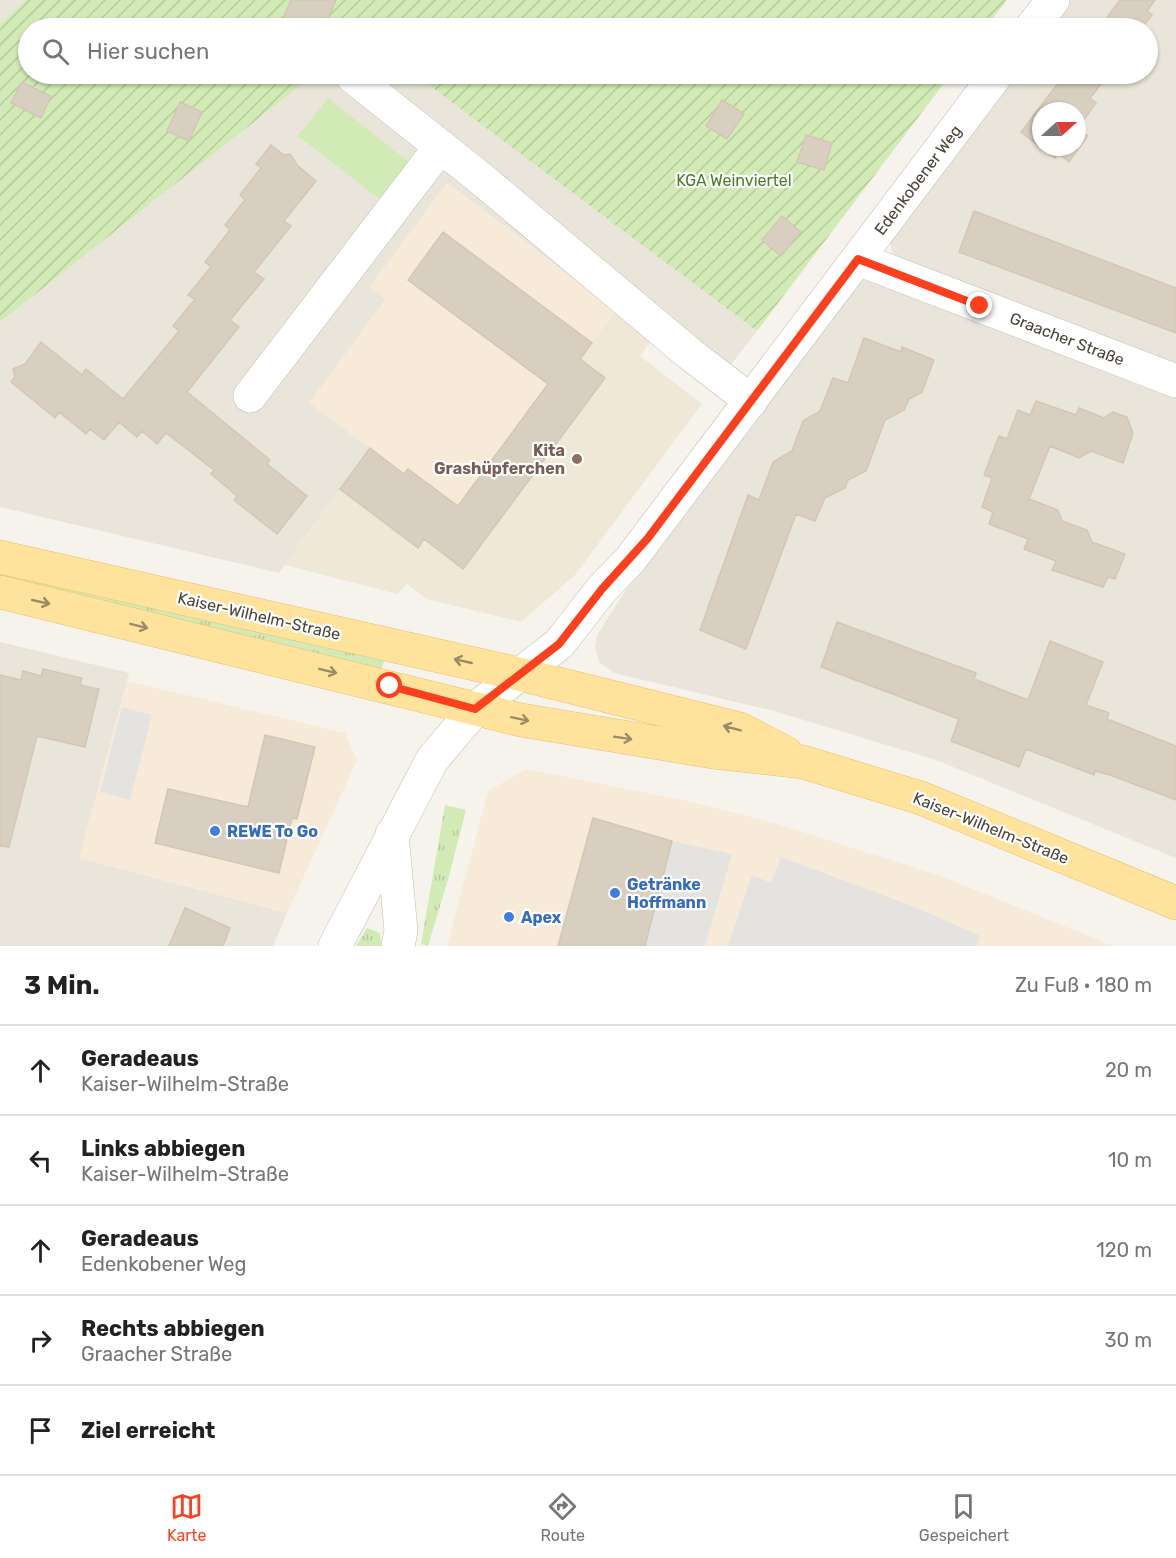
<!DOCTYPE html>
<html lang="de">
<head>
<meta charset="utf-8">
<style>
	body { margin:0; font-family:Rubik,sans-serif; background:#f2f2f2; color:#222 }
	.compass { position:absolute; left:1032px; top:102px; width:54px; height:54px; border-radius:50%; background:#fff; box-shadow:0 2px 4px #0004; rotate:69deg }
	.stop { position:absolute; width:18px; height:18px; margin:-14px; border:4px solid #fc3f1d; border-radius:50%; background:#fff }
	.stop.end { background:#fc3f1d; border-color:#fff; box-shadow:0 2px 6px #0008 }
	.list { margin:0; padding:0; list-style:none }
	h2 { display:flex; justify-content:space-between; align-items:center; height:78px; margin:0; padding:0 24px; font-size:26px }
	h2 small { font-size:20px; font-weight:400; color:#767676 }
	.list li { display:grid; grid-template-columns:39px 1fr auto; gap:18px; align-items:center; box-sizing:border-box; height:90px; padding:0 24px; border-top:2px solid #e0e0e0 }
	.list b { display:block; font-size:22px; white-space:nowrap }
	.list p { margin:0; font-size:20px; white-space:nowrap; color:#767676 }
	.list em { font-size:20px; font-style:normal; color:#767676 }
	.icon { flex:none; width:33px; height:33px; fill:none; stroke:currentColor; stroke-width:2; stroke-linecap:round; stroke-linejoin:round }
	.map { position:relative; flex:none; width:1176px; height:946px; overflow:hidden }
	.search { position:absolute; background:#fff; box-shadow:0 2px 4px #0004; left:18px; right:18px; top:18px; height:66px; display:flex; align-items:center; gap:15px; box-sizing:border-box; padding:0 21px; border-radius:33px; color:#767676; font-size:22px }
	.sheet { height:528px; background:#fff }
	nav { display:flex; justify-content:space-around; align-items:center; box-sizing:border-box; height:84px; border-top:2px solid #e0e0e0; background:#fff; font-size:16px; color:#767676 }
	nav a { display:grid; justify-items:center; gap:3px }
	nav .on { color:#fc3f1d }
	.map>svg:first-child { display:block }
	.residential { fill:#eae5da; fill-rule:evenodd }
	.commercial { fill:#f7ead8 }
	.education { fill:#efe8d6 }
	.grass { fill:url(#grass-tufts) }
	.garden { fill:url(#garden-furrows) }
	.pitch { fill:#d2eab5 }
	.parking { fill:#e5e3e0 }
	.building { fill:#d8cfc1; stroke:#d3c7b4; stroke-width:1.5; fill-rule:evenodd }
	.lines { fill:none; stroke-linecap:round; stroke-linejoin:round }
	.minor-casing { stroke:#c2bbae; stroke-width:34 }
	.major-casing { stroke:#e6c16a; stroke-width:34 }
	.minor { stroke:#fff; stroke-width:33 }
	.major { stroke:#ffe39c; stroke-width:33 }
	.oneway { stroke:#9c8c66 }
	.route { stroke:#fc3f1d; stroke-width:8 }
	.education-dot { fill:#8d6e63; stroke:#fff; stroke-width:2 }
	.shop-dot { fill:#3f7fe0; stroke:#fff; stroke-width:2 }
	.labels { text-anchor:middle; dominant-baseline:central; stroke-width:4.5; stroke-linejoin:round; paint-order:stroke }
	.park-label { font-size:16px; fill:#4a7f2a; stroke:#fff }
	.street-label { font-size:16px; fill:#4b4439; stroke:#fff }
	.education-label { font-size:16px; font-weight:bold; fill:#785e54; stroke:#fff; text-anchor:end }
	.shop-label { font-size:16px; font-weight:bold; fill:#366cbe; stroke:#fff; text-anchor:start }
</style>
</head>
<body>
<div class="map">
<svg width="1176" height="946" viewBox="0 0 1176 946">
	<defs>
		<pattern id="grass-tufts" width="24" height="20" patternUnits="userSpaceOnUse" patternTransform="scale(1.5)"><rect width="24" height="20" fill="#d2eab5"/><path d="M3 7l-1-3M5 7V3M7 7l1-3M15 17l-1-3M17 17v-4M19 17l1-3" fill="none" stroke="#b6ca9c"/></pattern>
		<pattern id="garden-furrows" width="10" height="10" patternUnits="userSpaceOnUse" patternTransform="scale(1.5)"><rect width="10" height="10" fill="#d2eab5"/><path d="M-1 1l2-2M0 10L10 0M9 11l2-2" fill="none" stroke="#b6ca9c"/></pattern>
	</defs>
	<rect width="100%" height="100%" fill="#f6f3ec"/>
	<!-- residential -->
	<path class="residential" d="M0 0H26L0 24Z
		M1068 0H1176V367L895 257 891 249 890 240 1013 74H1148V28H1046ZM1041 111H1077V147H1041Z
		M315 74H414L757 331 715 385 447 183 371 286 386 299 310 402 370 448 279 573 0 507V322Z
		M870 278 1176 394V858L936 760 774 711 614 673 599 662 595 647 597 635 624 593 862 279Z
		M0 642 129 673 80 858 287 913 273 946H0Z"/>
	<!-- commercial -->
	<path class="commercial" d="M447 183 616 311 557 390 548 385 458 506 409 469 404 474 309 403 386 299 370 286Z
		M127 681 345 733 357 760 287 913 79 858Z
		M527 769 697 803 774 823 941 876 1113 946H447L488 791Z"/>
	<!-- education -->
	<path class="education" d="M616 311 653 338 640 356 702 404 575 575 521 622 427 599 407 584 397 594 285 565 370 448 404 474 408 469 458 505 548 384 557 390Z"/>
	<!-- grass -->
	<path class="grass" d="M0 570 384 661 381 670 0 578Z
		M445 805 466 810 449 876 428 946 421 944Z
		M367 928 380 933 381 946H356Z"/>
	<!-- garden -->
	<path class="garden" d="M26 0H1007L985 28H28V74H315L0 322V24Z
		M414 74H951L757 331Z"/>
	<!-- pitch -->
	<path class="pitch" d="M328 98 410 163 381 200 298 136Z"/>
	<!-- parking -->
	<path class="parking" d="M122 707 152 715 130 800 100 792Z
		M672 841 732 854 705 946H645Z
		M781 857 920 909 980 936 977 946H728L752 875 771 883Z"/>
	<!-- building -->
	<path class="building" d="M291 0H336L324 28H279Z
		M1120 0H1155L1147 11 1152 15 1142 28H1099Z
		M1065 74H1109L1090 98 1096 103 1078 128 1088 136 1069 162 1058 153 1055 158 1021 132ZM1041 111H1077V147H1041Z
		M22 82 51 96 41 118 11 103Z
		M722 100 744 114 727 139 706 126Z
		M180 102 202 112 189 141 167 131Z
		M806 135 832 143 824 170 797 162Z
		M271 145 284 155 290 154 297 165 316 181 284 221 291 226 254 272 264 279 230 320 239 327 187 392 270 460 267 464 307 496 277 534 234 500 237 496 211 474 214 470 166 433 157 444 142 431 137 437 119 422 104 440 90 429 86 434 59 412 55 418 11 382 15 377 13 369 25 364 41 342 82 375 86 369 123 399 179 331 173 326 195 299 188 295 211 267 205 262 230 230 225 225 245 200 240 195 261 168 256 164Z
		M974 211 1176 288V333L959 252Z
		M782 216 801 232 781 256 762 240Z
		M443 232 592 343 580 359 605 378 463 569 424 539 418 548 340 489 370 448 404 474 408 469 458 506 548 384 408 280Z
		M864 338 901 352 902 347 934 360 922 392 909 399 904 410 885 420 866 471 848 480 845 488 825 498 815 521 796 514 746 649 700 630 748 495 759 500 773 462 792 451 803 421 820 411 833 378 848 383Z
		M1036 401 1076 415 1079 408 1104 418 1113 412 1127 417 1133 433 1123 463 1091 451 1079 458 1050 446 1029 499 1058 510 1062 521 1087 530 1092 542 1125 554 1115 579 1108 577 1103 587 1052 570 1056 561 1024 549 1028 539 989 524 993 512 982 507 992 478 984 475 999 436 1007 439 1018 410 1030 415Z
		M837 622 976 673 974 679 1028 700 1050 641 1103 662 1086 705 1109 713 1107 719 1176 746V800L1110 775 1095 771 1094 775 1026 749 1019 767 951 741 959 719 821 667Z
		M43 669 82 678 80 685 99 689 85 747 37 736 9 847 0 846V675L21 680 23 671 41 676Z
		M265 735 315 747 297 819 292 818 279 873 155 843 168 789 248 807Z
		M593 818 672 841 645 946H558Z
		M185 908 230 928 223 946H169Z"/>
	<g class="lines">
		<!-- minor casing -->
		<g class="minor-casing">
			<path id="minor" d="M1031 28 1053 0
				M353 77 479 177 690 354 751 401
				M858 259 1176 381
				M250 396 441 146
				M392 834 401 931 398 946
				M335 946 432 760 475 709 559 644 602 589 630 560 997 74"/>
		</g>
		<!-- major casing -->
		<g class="major-casing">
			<path id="major" d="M0 557 519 674 740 729 786 753
				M0 592 521 720 713 752 803 762 921 798 1176 903"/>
		</g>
		<!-- minor -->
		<use href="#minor" class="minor"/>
		<!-- major -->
		<use href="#major" class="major"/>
	</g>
	<!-- one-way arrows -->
	<defs><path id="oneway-shaft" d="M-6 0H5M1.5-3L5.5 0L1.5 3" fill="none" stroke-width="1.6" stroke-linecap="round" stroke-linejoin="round" transform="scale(1.5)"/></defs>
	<g class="oneway">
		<use href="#oneway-shaft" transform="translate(41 602) rotate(13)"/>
		<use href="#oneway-shaft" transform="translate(139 626) rotate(14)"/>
		<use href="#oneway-shaft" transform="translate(463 661) rotate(-167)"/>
		<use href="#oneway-shaft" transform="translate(328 671) rotate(14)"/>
		<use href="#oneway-shaft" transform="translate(520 719) rotate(12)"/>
		<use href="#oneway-shaft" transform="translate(732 728) rotate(-165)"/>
		<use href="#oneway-shaft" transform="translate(623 738) rotate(9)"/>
	</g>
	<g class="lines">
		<!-- route -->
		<path class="route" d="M390 686 475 709 559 644 602 589 648 538 858 259 980 306"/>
	</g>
	<!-- markers -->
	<circle class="education-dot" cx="577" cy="459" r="6"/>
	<g class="shop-dot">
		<circle cx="215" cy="831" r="6"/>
		<circle cx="615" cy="893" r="6"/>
		<circle cx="509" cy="917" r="6"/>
	</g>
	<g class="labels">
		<!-- park labels -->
		<g class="park-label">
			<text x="734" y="180">KGA Weinviertel</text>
		</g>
		<!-- street labels -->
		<g class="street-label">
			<text transform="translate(918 180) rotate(-53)">Edenkobener Weg</text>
			<text transform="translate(1067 339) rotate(21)">Graacher Straße</text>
			<text transform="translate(259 616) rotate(13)">Kaiser-Wilhelm-Straße</text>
			<text transform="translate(991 828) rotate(22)">Kaiser-Wilhelm-Straße</text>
		</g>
		<!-- education labels -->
		<g class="education-label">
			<text x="565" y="450">Kita<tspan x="565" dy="18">Grashüpferchen</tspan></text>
		</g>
		<!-- shop labels -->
		<g class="shop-label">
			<text x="227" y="831">REWE To Go</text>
			<text x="627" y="884">Getränke<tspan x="627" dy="18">Hoffmann</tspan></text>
			<text x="521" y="917">Apex</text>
		</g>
	</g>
</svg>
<svg class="compass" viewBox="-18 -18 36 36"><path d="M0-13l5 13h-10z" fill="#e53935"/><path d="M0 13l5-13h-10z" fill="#767676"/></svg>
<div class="stop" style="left:390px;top:686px"></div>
<div class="stop end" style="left:980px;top:306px"></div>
<div class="search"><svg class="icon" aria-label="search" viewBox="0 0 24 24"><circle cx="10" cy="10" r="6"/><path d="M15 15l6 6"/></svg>Hier suchen</div>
</div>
<section class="sheet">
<h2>3 Min.<small>Zu Fuß · 180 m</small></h2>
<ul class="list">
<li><svg class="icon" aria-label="ahead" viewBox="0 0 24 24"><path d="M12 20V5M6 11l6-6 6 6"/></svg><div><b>Geradeaus</b><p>Kaiser-Wilhelm-Straße</p></div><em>20 m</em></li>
<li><svg class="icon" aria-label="left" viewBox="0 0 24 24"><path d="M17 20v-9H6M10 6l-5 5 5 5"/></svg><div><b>Links abbiegen</b><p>Kaiser-Wilhelm-Straße</p></div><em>10 m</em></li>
<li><svg class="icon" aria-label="ahead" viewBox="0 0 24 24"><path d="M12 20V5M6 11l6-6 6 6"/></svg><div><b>Geradeaus</b><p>Edenkobener Weg</p></div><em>120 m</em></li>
<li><svg class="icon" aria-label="right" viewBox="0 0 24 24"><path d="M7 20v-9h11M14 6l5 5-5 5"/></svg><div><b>Rechts abbiegen</b><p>Graacher Straße</p></div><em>30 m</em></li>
<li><svg class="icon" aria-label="arrive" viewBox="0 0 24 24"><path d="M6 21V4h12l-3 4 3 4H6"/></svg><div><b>Ziel erreicht</b></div></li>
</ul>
</section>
<nav>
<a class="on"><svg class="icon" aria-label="map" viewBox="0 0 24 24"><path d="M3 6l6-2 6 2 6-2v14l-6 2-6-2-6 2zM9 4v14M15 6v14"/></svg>Karte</a>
<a><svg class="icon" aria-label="directions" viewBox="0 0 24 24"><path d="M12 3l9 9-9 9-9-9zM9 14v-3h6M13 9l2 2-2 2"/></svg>Route</a>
<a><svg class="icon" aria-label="saved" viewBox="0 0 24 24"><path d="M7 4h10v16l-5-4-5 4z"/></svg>Gespeichert</a>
</nav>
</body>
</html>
